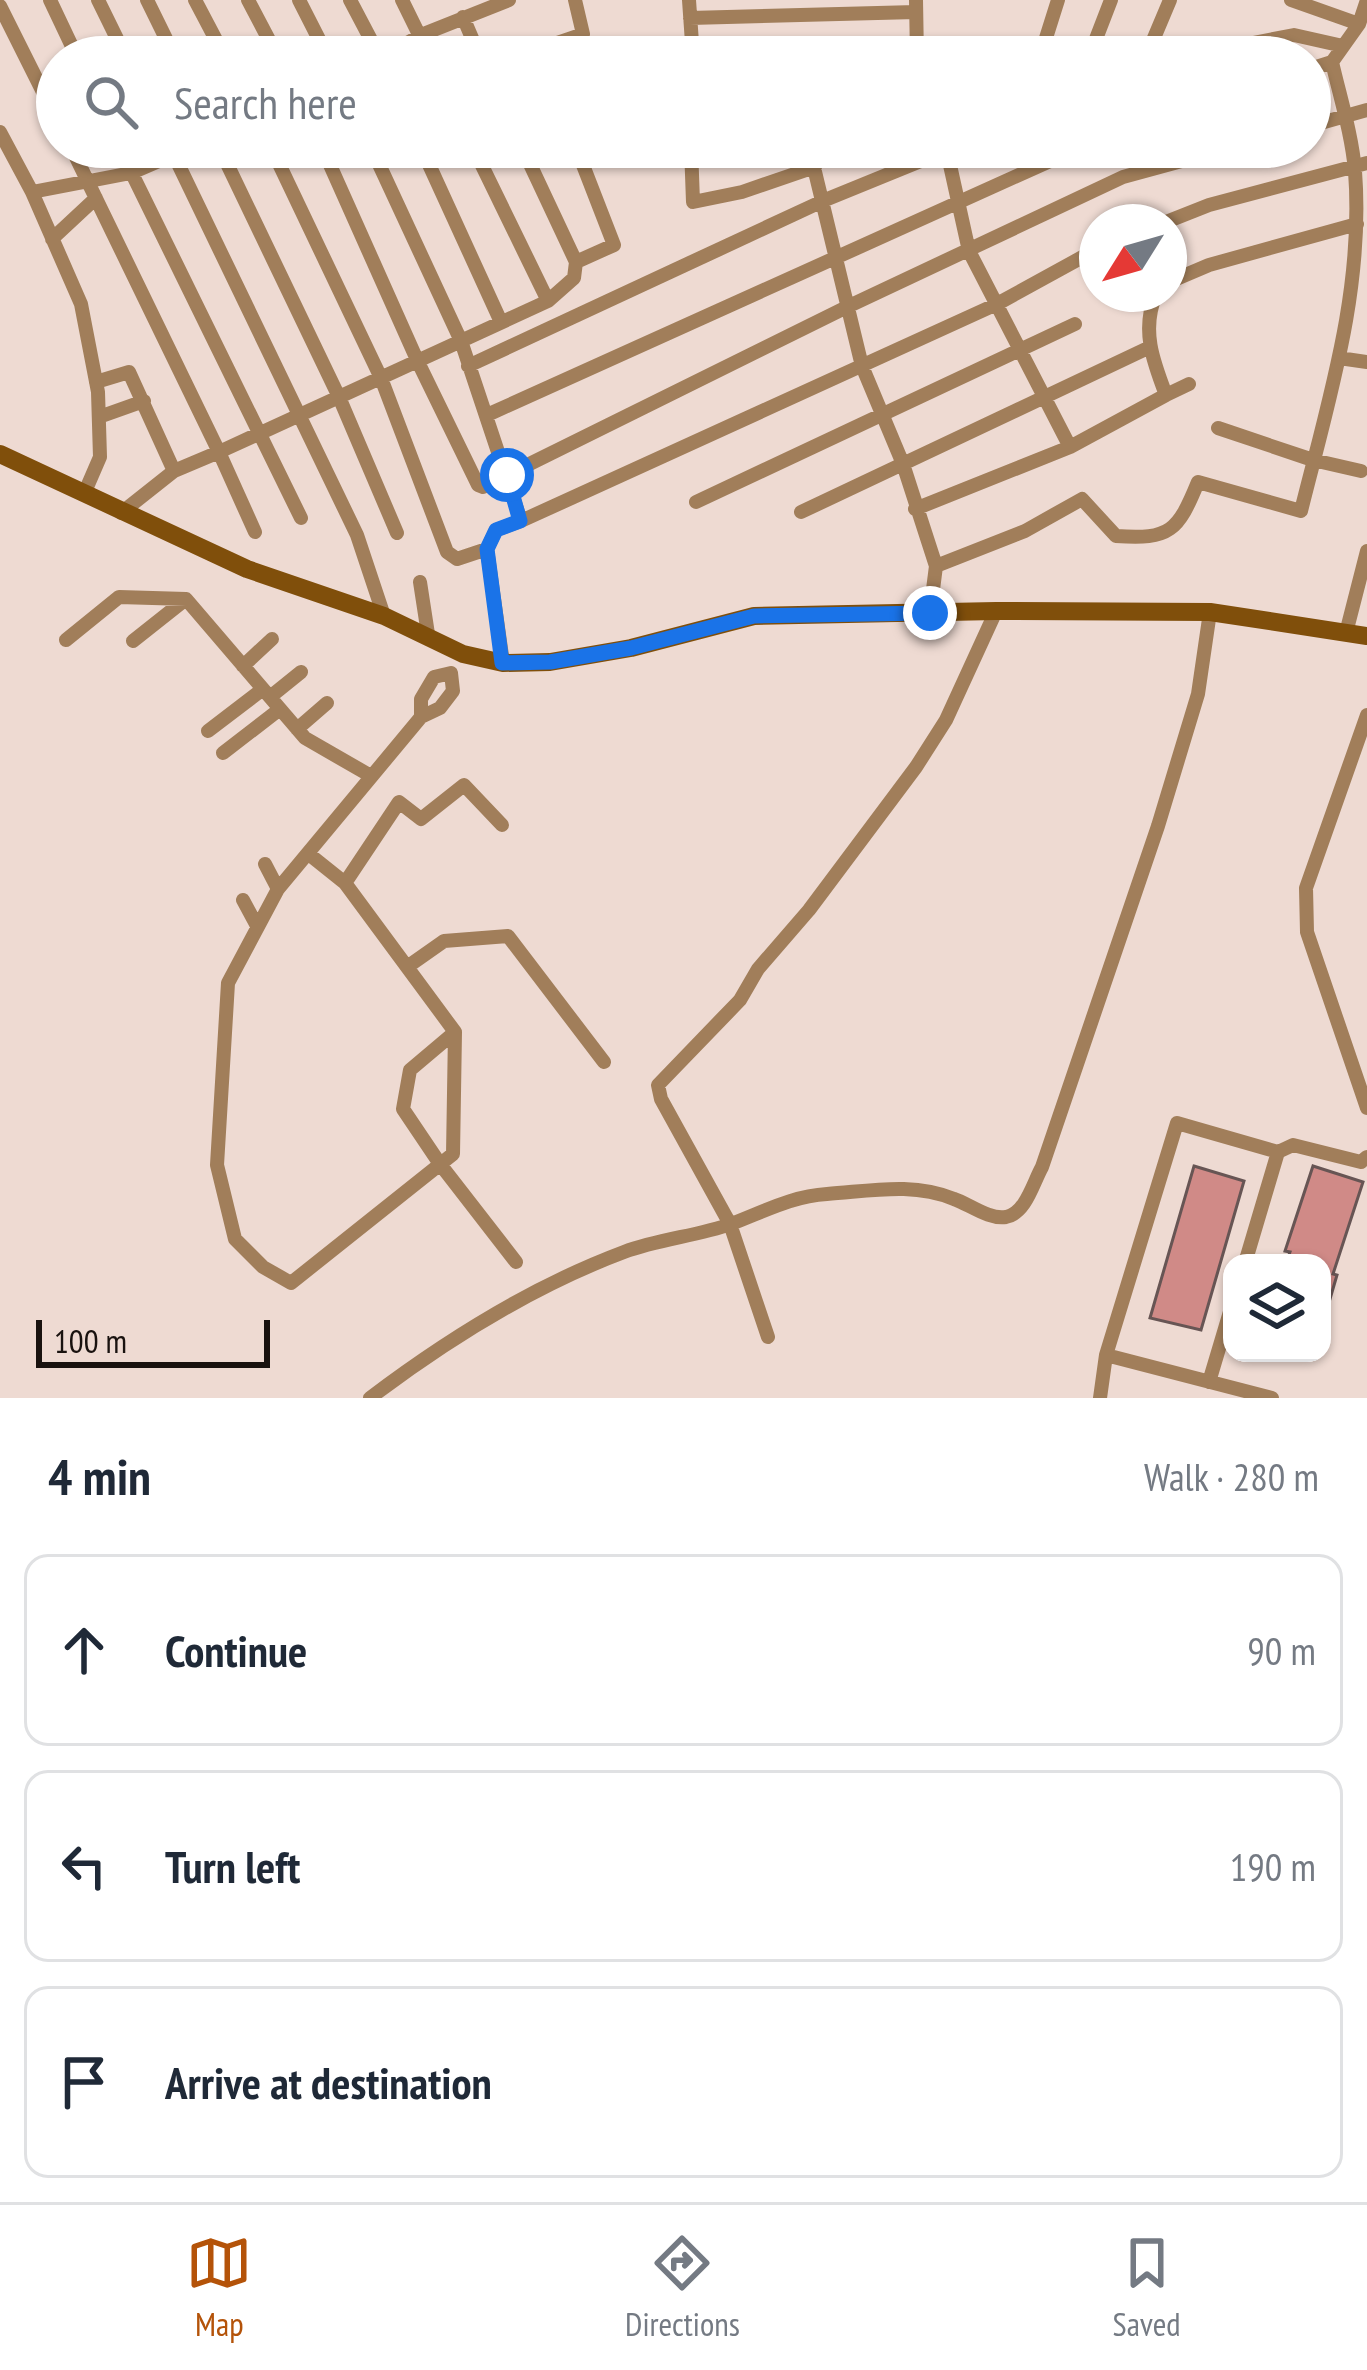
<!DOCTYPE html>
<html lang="en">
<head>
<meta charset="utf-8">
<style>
	body { margin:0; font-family:"PT Sans Narrow",sans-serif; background:#f2f2f3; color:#1f2937 }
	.controls { position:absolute; right:36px; bottom:36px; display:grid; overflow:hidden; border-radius:24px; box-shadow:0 3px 9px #0004 }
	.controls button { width:108px; height:108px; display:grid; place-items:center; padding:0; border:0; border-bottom:3px solid #e0e1e3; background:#fff; color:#1f2937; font:60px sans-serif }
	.compass { position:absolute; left:1079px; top:204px; width:108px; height:108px; border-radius:50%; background:#fff; box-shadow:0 3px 9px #0004; rotate:233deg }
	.scale { position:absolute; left:36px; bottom:30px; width:234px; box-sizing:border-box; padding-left:12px; border:6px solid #19120f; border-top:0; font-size:33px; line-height:42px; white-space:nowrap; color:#19120f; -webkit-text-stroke:9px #eedad2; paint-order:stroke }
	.stop { position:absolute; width:36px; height:36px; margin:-27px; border:9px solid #1a73e8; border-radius:50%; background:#fff }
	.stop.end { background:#1a73e8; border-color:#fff; box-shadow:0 3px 12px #0008 }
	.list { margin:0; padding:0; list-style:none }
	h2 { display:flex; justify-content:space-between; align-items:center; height:156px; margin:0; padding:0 48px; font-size:51px }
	h2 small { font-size:39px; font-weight:400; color:#747a83 }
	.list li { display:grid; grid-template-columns:78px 1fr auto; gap:36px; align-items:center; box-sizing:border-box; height:192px; margin:0 24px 24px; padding:0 24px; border:3px solid #e0e1e3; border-radius:24px }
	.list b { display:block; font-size:45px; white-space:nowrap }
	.list em { font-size:39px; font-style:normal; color:#747a83 }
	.icon { flex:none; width:66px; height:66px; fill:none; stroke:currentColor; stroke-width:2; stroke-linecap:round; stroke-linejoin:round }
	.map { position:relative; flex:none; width:1367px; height:1398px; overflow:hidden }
	.search { position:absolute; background:#fff; box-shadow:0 3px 9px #0004; left:36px; right:36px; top:36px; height:132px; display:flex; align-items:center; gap:30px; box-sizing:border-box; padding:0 42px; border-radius:66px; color:#747a83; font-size:45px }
	.sheet { height:804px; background:#fff }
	nav { display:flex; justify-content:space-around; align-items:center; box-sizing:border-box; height:168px; border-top:3px solid #e0e1e3; background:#fff; font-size:33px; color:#747a83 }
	nav a { display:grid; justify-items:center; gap:6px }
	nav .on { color:#b45309 }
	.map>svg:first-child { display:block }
	.building { fill:#d08a87; stroke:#675554; stroke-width:3 }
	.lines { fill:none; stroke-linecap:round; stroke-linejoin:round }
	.street { stroke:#a17e5a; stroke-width:14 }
	.secondary { stroke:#804f0b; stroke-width:18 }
	.route { stroke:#1a73e8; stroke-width:15 }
</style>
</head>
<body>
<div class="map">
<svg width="1367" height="1398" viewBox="0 0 1367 1398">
	<rect width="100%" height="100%" fill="#eedad2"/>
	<!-- building -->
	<path class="building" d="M1194 1166 1244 1181 1201 1330 1150 1318Z
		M1313 1166 1363 1182 1333 1274 1337 1275 1325 1316 1322 1263H1286L1290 1252 1285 1251Z"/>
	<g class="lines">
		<!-- street -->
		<path class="street" d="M50 0 77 57
			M98 0 126 57
			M147 0 175 57
			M195 0 225 57
			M248 0 278 57
			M299 0 328 57
			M350 0 380 57
			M402 0 430 57
			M689 0 693 57
			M916 0 917 57
			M1291 0 1359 24
			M0 6 57 120
			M463 17 480 57
			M690 18 916 12
			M383 57 421 35 509 0
			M516 57 583 34 575 0
			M1040 57 1058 0
			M1089 57 1111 0
			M1146 57 1170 0
			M1181 57 1294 35 1343 46
			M1310 69 1332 62
			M1310 126 1367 110
			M0 132 32 192 81 304 98 392 100 457 84 494
			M71 147 219 452 548 301 574 278 576 262 614 245 576 147
			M119 147 301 518
			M170 147 357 535 384 616
			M219 147 339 397 397 533
			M271 147 381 378 447 552 457 559 487 549
			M322 147 418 362 478 485 483 487 849 306 1123 177 1233 147
			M371 147 461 341 521 521 496 530 487 549 503 663
			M421 147 501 322
			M473 147 548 301
			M522 147 576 262
			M691 147 693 202 742 192 815 167
			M809 147 862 366 903 464 936 566 930 613
			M946 147 969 251 1070 447
			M32 192 131 173 191 147
			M1166 222 1209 205 1367 163
			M52 239 96 198
			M1169 282 1209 265 1357 224
			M1156 294C1141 330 1153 361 1166 395L1189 384
			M1339 358 1367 362
			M468 366 825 200 955 147
			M96 382 129 372 174 471
			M487 415 1081 147
			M99 417 144 401
			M1218 428 1313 460 1361 471
			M696 502 1075 324
			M915 509 1070 447 1166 395
			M801 512 1148 348
			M121 513 174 471 219 452 255 532
			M521 521 997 304 1097 249
			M936 566 1025 531 1082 499 1116 536C1170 540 1178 531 1198 482L1301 511C1329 399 1364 288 1355 171 1352 135 1340 97 1332 62L1359 24 1367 0
			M420 582 428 634
			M1346 633 1367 551
			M66 640 119 597 186 599 305 738 371 776
			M133 641 186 599
			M243 666 272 639
			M451 673 453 691 440 708 421 717V699L434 677Z
			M270 697 301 672
			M1367 715 1306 888 1307 932 1367 1108
			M297 729 327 703
			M208 731 263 689
			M223 753 280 709
			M310 855 345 883 455 1032 453 1154 291 1283 263 1267 235 1239 217 1165 228 983 278 889 421 717
			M265 864 278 889
			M345 883 399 802 421 819 464 785 502 825
			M243 900 257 926
			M407 967 444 941 508 936 604 1062
			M455 1032 410 1070 403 1109 440 1164 516 1262
			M1245 1263 1278 1152
			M768 1337 730 1224 661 1099 658 1085 740 1000 758 969 809 910 916 767 946 720 996 611
			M1106 1355 1272 1398
			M1209 1382 1232 1305
			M370 1398C448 1339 533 1286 624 1252 659 1239 697 1236 731 1224 763 1212 792 1196 827 1194 871 1191 913 1182 954 1199 969 1204 989 1220 1006 1217 1026 1213 1033 1183 1042 1167L1158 826 1198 694 1210 612
			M1100 1398 1106 1355 1177 1123 1278 1152 1293 1145 1361 1162 1367 1157"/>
		<!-- secondary -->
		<path class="secondary" d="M0 454 247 569 384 616 463 654 503 663 550 662 631 648 754 616 996 611 1210 612 1367 636"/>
	</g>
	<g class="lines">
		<!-- route -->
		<path class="route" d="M507 475 520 521 496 530 487 549 502 663 550 662 631 648 754 616 930 613"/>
	</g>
</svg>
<div class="controls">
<button><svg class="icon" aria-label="layers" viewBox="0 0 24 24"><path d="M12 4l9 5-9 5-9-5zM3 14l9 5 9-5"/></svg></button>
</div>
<svg class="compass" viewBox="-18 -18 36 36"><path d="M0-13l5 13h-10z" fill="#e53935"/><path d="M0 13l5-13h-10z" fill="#747a83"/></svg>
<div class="scale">100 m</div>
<div class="stop" style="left:507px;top:475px"></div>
<div class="stop end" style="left:930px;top:613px"></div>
<div class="search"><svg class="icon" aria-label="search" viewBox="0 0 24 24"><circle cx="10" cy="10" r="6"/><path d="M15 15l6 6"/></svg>Search here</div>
</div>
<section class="sheet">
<h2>4 min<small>Walk · 280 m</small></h2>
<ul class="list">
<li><svg class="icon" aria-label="ahead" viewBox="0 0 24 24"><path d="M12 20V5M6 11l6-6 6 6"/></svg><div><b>Continue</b></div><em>90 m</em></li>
<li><svg class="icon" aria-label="left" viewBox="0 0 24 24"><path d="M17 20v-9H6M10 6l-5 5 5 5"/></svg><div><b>Turn left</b></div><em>190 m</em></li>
<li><svg class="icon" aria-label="arrive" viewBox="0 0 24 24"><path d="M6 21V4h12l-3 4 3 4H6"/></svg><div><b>Arrive at destination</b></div></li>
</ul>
</section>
<nav>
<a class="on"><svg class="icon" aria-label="map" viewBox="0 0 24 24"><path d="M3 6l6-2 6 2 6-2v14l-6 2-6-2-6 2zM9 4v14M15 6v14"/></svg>Map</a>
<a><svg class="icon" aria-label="directions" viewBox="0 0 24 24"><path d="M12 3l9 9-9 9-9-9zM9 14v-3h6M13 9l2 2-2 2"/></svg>Directions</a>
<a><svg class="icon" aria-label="saved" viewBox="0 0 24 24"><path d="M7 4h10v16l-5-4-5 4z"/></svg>Saved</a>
</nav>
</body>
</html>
